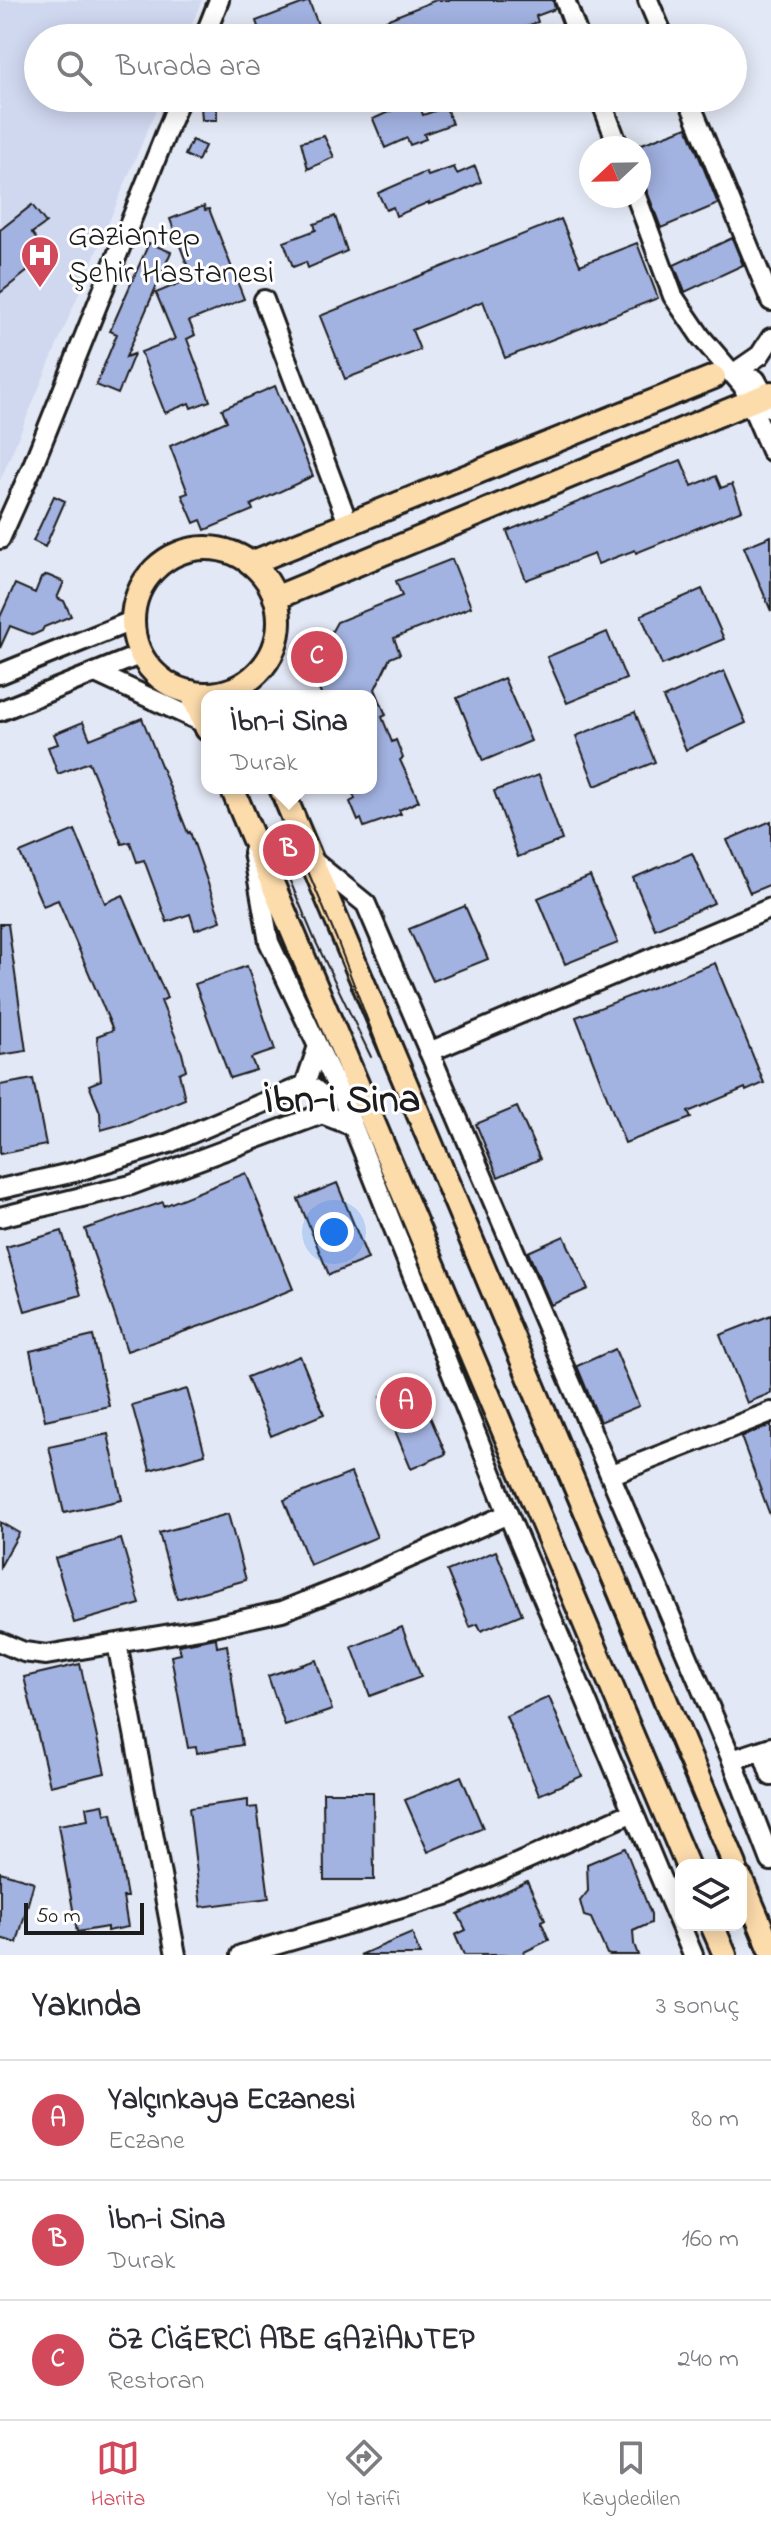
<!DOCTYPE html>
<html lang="tr">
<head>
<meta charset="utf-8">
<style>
	body { margin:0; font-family:"Indie Flower",sans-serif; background:#f2f2f3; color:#2b2b33 }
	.controls { position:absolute; right:24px; bottom:24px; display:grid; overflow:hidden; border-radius:16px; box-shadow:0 4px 20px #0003 }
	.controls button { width:72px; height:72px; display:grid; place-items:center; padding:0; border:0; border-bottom:2px solid #e1e1e2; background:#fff; color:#2b2b33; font:40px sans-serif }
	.compass { position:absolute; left:579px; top:136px; width:72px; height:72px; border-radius:50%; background:#fff; box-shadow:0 4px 20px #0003; rotate:248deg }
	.scale { position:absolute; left:24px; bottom:20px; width:120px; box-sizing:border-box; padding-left:8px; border:4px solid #1c1c1c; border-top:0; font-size:22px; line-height:28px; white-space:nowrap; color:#1c1c1c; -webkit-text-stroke:6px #fff; paint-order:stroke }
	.you { position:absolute; left:334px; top:1232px; width:28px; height:28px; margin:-20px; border:6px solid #fff; border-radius:50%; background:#1a73e8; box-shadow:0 0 0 12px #1a73e833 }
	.badge { display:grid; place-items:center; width:52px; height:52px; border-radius:50%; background:#d1495b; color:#fff; font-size:26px; font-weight:700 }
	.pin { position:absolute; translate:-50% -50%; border:4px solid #fff; box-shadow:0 2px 8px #0006 }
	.popup { position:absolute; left:201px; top:690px; width:176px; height:104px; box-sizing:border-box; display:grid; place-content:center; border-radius:16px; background:#fff; filter:drop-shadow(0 2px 6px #0005); font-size:26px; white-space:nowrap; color:#7c7c81 }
	.popup b { font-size:30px; color:#2b2b33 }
	.popup::after { content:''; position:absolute; left:50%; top:100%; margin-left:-16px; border:16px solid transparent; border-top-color:#fff }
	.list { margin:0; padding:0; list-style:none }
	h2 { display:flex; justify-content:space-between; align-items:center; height:104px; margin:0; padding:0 32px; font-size:34px }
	h2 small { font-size:26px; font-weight:400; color:#7c7c81 }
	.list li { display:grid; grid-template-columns:52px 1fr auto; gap:24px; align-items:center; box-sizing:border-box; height:120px; padding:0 32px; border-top:2px solid #e1e1e2 }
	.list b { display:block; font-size:30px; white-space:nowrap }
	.list p { margin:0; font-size:26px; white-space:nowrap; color:#7c7c81 }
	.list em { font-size:26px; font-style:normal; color:#7c7c81 }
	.icon { flex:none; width:44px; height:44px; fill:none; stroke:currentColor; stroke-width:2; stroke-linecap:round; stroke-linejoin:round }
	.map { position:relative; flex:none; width:771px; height:1955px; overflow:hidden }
	.search { position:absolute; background:#fff; box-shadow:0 4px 20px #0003; left:24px; right:24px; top:24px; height:88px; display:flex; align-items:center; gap:20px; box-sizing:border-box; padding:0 28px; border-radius:44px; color:#7c7c81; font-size:30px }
	.sheet { height:464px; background:#fff }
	nav { display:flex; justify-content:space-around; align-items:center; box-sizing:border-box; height:112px; border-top:2px solid #e1e1e2; background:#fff; font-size:22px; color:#7c7c81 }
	nav a { display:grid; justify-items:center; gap:4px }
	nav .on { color:#d1495b }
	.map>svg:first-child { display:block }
	.built { fill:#d0d8f0 }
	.building { fill:#a2b2e1; stroke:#1c1c1c; stroke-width:2 }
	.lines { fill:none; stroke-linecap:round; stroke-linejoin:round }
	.minor-casing { stroke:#1c1c1c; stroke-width:24 }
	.major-casing { stroke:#1c1c1c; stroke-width:28 }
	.minor { stroke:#fff; stroke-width:18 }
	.major { stroke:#fddcac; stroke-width:22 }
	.tram { stroke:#1c1c1c; stroke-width:2 }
	.labels { text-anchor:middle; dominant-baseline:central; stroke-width:6; stroke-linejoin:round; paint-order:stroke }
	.poi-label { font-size:32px; fill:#1c1c1c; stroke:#fff; text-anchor:start }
	.district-label { font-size:40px; font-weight:bold; fill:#1c1c1c; stroke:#fff }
</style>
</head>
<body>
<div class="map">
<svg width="771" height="1955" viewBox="0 0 771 1955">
	<rect width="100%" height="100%" fill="#e3e8f6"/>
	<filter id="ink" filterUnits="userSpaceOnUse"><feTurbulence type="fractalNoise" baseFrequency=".0125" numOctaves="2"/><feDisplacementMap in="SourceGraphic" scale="16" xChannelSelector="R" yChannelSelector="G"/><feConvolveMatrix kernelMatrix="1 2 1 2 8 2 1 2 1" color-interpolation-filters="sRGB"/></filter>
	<g filter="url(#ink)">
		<!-- built -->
		<path class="built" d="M0 0H202L186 38H38V98H161L0 481Z"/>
		<!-- building -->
		<path class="building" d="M436 0H553L555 9 536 16 538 22 511 32 514 38H393L386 20Z
			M309 1 323 38H262L256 21Z
			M417 99 423 115 446 107 452 124 424 134 426 139 410 145 407 138 385 148 373 119Z
			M201 106H217V120H202Z
			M687 127 718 204 661 228 639 170V145Z
			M324 136 334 157 308 169 301 142Z
			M192 140 205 146 198 161 185 155Z
			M475 166 481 182 455 195 429 204V202L396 216 393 207 386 210 378 193 426 172 428 176 454 167 457 174Z
			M32 205 46 223 32 233 48 255 0 293V230Z
			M204 206 205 210 209 209 244 299 189 321 195 335 187 339 210 401 191 408 189 403 165 413 141 352 175 339 156 293 192 278 170 219Z
			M335 216 347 251 308 268 306 262 293 267 284 242 316 230 314 224Z
			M561 219 580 265 637 243 658 298 505 358 483 301 412 330 420 350 345 379 320 316Z
			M732 238 743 265 685 292 674 265Z
			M149 243 171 252 126 357 134 354 118 394 96 385 117 334 110 331Z
			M275 386 313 476 251 505 253 510 205 530 201 520 194 523 182 495 188 493 170 446 227 421 222 409Z
			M681 460 692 486 716 476 721 488 732 484 742 510 636 553 635 550 598 564 594 554 526 580 507 531Z
			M54 496 65 501 45 547 33 541Z
			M771 536V611L744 547Z
			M452 559 471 607 394 638 400 654 390 658 375 689 386 715 382 717 392 742 396 740 403 758 400 760 419 801 399 810 401 814 364 827 361 819 358 821 350 802 355 799 351 788H371V696H322L310 671 316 661 312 651 323 647 337 622 402 596 396 581Z
			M47 575 64 582 57 598 64 601 71 616 44 627 42 631 33 635 10 626 0 648V617L15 584 35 593 41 578Z
			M702 589 724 639 662 665 641 615Z
			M607 632 626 679 567 703 547 657Z
			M724 671 746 723 686 750 663 698Z
			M504 678 531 741 483 761 457 698Z
			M635 712 655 762 595 786 576 736Z
			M142 718 188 833 190 832 221 921 195 930 190 914 167 922 144 860 137 862 130 842 122 844 89 762 58 774 48 747 58 744 54 734 83 722 90 739Z
			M539 775 562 840 518 857 494 791Z
			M771 821V884L750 893 727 840Z
			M75 830 105 903 123 895 167 998 161 1001 182 1053 186 1070 179 1073 185 1099 126 1123 101 1130 100 1112 89 1085 101 1080 97 1036 113 1030 58 900 43 906 20 853Z
			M692 853 714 903 655 929 633 878Z
			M590 876 618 943 565 964 538 898Z
			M465 906 488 959 433 981 409 929Z
			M0 924H8L26 1051 0 1055Z
			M715 963 764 1083 746 1091 745 1088 688 1112 691 1118 625 1143 576 1017Z
			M247 966 275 1050 251 1058 256 1070 230 1078 195 984Z
			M33 1079 46 1145 0 1154V1085Z
			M517 1107 540 1159 498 1177 476 1124Z
			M246 1173 293 1289 215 1321 127 1351 85 1229 163 1202 164 1206Z
			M337 1183 368 1259 329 1275 298 1199Z
			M62 1231 81 1295 25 1311 6 1247Z
			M564 1236 588 1289 551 1305 528 1252Z
			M771 1315V1393L747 1403 720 1335Z
			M93 1336 109 1406 45 1420 30 1351Z
			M615 1349 639 1406 600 1422 577 1366Z
			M300 1356 324 1414 271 1436 247 1377Z
			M415 1382 446 1454 411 1469 381 1397Z
			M187 1389 205 1454 150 1470 132 1405Z
			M771 1425V1515H770L741 1437Z
			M108 1434 122 1500 64 1513 49 1447Z
			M351 1473 377 1537 310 1565 284 1500Z
			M228 1514 246 1580 177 1599 159 1533Z
			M0 1522 19 1533 0 1567Z
			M121 1539 140 1604 74 1623 55 1558Z
			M496 1551 522 1614 481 1631 478 1624 470 1627 447 1571Z
			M402 1627 421 1677 370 1696 352 1647Z
			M216 1638 217 1647 227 1645 242 1745 197 1753 196 1747 188 1748 171 1656 181 1654 179 1645Z
			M316 1660 332 1710 285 1726 268 1676Z
			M80 1664 105 1773 50 1786 24 1677Z
			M549 1697 582 1776 539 1795 506 1716Z
			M461 1776 483 1828 428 1852 405 1800Z
			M323 1792H373L374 1880H324Z
			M248 1800V1808L257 1807 269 1898 201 1907 189 1808Z
			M103 1804 105 1814 112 1813 127 1897H123L128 1927 107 1931V1927L77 1932 58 1825 88 1820 86 1807Z
			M625 1848 651 1914V1923L633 1931 634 1944 638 1955H610L607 1954 591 1918 584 1916 580 1901 588 1891 587 1864Z
			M0 1872 34 1882 17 1943 0 1938Z
			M527 1881 545 1919 541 1921 549 1940 524 1952 525 1955H464L455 1935 466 1930 458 1914Z
			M412 1933 420 1955H360Z"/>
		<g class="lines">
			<!-- minor casing -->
			<g class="minor-casing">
				<path id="minor" d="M565 0 579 38
					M648 0 664 38
					M204 38 219 0
					M600 98 619 148
					M688 98 771 301
					M636 196 673 296 701 337 743 386 771 451
					M264 300 348 523
					M734 373 760 355 771 338
					M732 374 756 380 771 408
					M0 539 31 470 180 98
					M0 674 134 620
					M98 674 204 723
					M0 711 142 654
					M253 852 269 942 339 1091 508 1514 693 1955
					M312 860 366 904 732 1760 771 1861
					M429 1052 771 908
					M305 1085C320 1088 326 1100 322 1114
					M0 1189 75 1172 169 1143 305 1085 318 1046
					M0 1217 131 1185 322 1114 353 1126
					M610 1475 771 1412
					M0 1642 24 1652 46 1655 200 1629 282 1611 350 1584 508 1514
					M117 1643 176 1955
					M762 1750 771 1776
					M732 1760 771 1747
					M241 1955 449 1894 633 1812"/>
			</g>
			<!-- major casing -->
			<g class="major-casing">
				<path id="major" d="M133 621a73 73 0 1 1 146 0a73 73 0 1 1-146 0Z
					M251 563 714 377
					M275 598 771 393
					M191 692 207 729
					M232 788 687 1865
					M281 788 735 1865
					M741 1879 771 1950
					M712 1925 725 1955"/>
			</g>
			<!-- minor -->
			<use href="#minor" class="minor"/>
			<!-- major -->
			<use href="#major" class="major"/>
			<!-- tram -->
			<path class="tram" d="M288 824 337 940 385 1066 720 1865
				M272 838 314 938 371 1057
				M741 1914 758 1955"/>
		</g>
	</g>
	<!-- icons -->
	<defs>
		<g id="hospital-pin" transform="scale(2)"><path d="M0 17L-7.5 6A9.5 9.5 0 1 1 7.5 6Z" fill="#d1495b" stroke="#fff"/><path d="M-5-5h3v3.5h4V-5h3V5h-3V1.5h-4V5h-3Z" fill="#fff"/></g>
	</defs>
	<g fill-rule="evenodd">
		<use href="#hospital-pin" x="40" y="255"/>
	</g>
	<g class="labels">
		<!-- poi labels -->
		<g class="poi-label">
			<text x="68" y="237">Gaziantep<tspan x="68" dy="37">Şehir Hastanesi</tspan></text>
		</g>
		<!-- district labels -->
		<g class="district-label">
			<text x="342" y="1101">İbn-i Sina</text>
		</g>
	</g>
</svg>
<div class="controls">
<button><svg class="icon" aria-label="layers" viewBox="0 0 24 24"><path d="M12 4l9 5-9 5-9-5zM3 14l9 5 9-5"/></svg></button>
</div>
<svg class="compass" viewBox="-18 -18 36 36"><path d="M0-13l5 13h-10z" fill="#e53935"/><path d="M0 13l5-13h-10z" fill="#7c7c81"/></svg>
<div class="scale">50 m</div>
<div class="you"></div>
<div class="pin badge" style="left:406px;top:1403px">A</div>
<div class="pin badge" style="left:289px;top:850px">B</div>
<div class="popup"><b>İbn-i Sina</b>Durak</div>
<div class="pin badge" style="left:317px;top:657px">C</div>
<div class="search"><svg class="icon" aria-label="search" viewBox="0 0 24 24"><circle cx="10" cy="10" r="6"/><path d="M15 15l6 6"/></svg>Burada ara</div>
</div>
<section class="sheet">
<h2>Yakında<small>3 sonuç</small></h2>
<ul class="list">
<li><span class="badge">A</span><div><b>Yalçınkaya Eczanesi</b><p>Eczane</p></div><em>80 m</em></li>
<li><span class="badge">B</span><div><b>İbn-i Sina</b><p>Durak</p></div><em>160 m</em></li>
<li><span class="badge">C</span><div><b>ÖZ CİĞERCİ ABE GAZİANTEP</b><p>Restoran</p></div><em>240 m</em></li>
</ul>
</section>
<nav>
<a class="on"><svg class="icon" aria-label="map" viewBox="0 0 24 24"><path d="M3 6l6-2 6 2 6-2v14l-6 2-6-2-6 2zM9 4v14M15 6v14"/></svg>Harita</a>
<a><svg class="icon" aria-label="directions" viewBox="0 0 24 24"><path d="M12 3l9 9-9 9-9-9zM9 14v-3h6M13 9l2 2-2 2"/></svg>Yol tarifi</a>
<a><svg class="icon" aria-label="saved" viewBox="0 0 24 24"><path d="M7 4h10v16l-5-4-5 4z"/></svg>Kaydedilen</a>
</nav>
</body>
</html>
